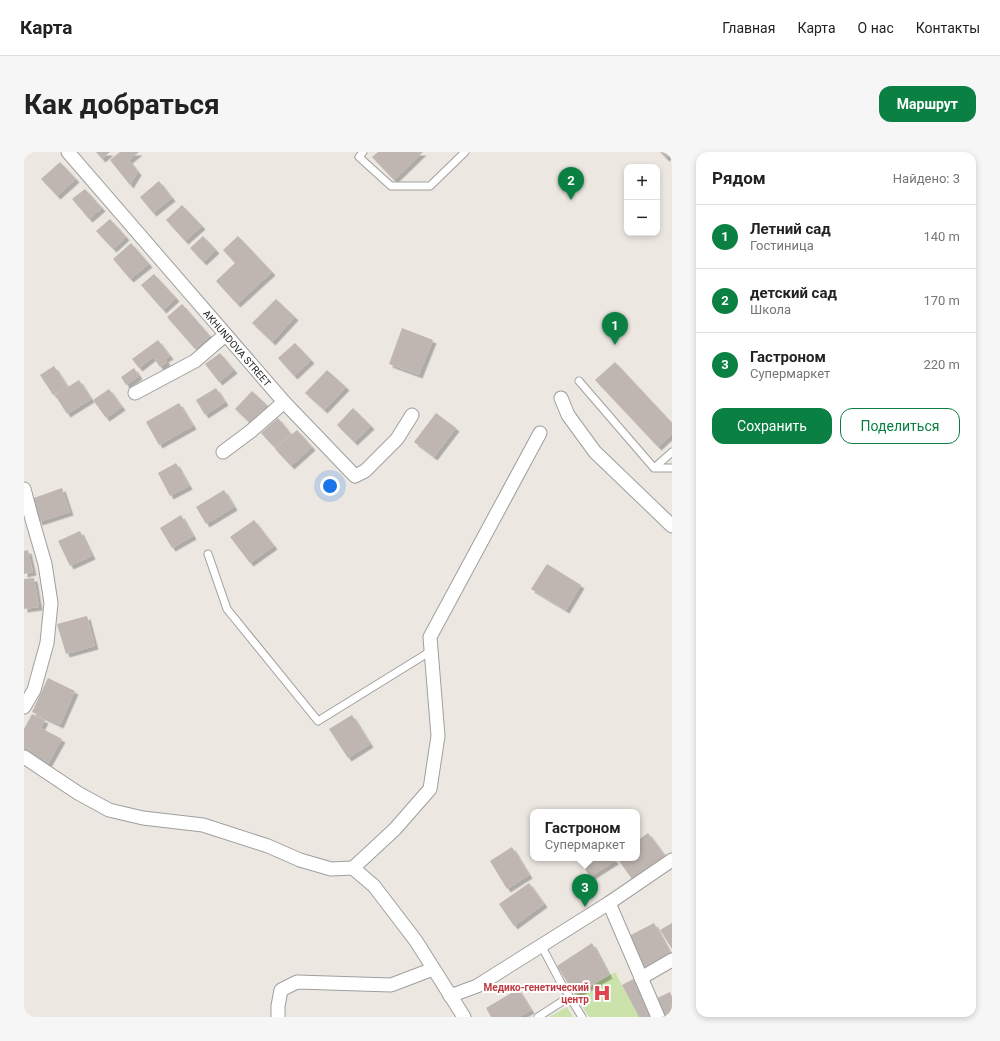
<!DOCTYPE html>
<html lang="ru">
<head>
<meta charset="utf-8">
<style>
	body { margin:0; font-family:Roboto,sans-serif; background:#f6f6f6; color:#222 }
	.controls { position:absolute; right:12px; top:12px; display:grid; overflow:hidden; border-radius:8px; box-shadow:0 2px 6px #0003 }
	.controls button { width:36px; height:36px; display:grid; place-items:center; padding:0; border:0; border-bottom:1px solid #e0e0e0; background:#fff; color:#222; font:20px sans-serif }
	.you { position:absolute; left:306px; top:334px; width:14px; height:14px; margin:-10px; border:3px solid #fff; border-radius:50%; background:#1a73e8; box-shadow:0 0 0 6px #1a73e833 }
	.badge { display:grid; place-items:center; width:26px; height:26px; border-radius:50%; background:#0b8043; color:#fff; font-size:13px; font-weight:700 }
	.pin { position:absolute; translate:-50% -33px; filter:drop-shadow(0 1px 2px #0008) }
	.pin::after { content:''; position:absolute; top:21px; width:14px; height:12px; background:inherit; clip-path:polygon(0 0,100% 0,50% 100%) }
	.popup { position:absolute; left:506px; top:657px; width:110px; height:52px; box-sizing:border-box; display:grid; place-content:center; border-radius:8px; background:#fff; filter:drop-shadow(0 1px 3px #0005); font-size:13px; white-space:nowrap; color:#767676 }
	.popup b { font-size:15px; color:#222 }
	.popup::after { content:''; position:absolute; left:50%; top:100%; margin-left:-8px; border:8px solid transparent; border-top-color:#fff }
	.list { margin:0; padding:0; list-style:none }
	h2 { display:flex; justify-content:space-between; align-items:center; height:52px; margin:0; padding:0 16px; font-size:17px }
	h2 small { font-size:13px; font-weight:400; color:#767676 }
	.list li { display:grid; grid-template-columns:26px 1fr auto; gap:12px; align-items:center; box-sizing:border-box; height:64px; padding:0 16px; border-top:1px solid #e0e0e0 }
	.list b { display:block; font-size:15px; white-space:nowrap }
	.list p { margin:0; font-size:13px; white-space:nowrap; color:#767676 }
	.list em { font-size:13px; font-style:normal; color:#767676 }
	.actions { display:flex; gap:8px; padding:12px 16px }
	.actions a { flex:1; padding:9px 0; border:1px solid #0b8043; border-radius:12px; text-align:center; font-size:14px; color:#0b8043 }
	.actions .main { background:#0b8043; color:#fff }
	.map { position:relative; flex:none; width:648px; height:865px; overflow:hidden; border-radius:12px }
	header { display:flex; align-items:center; gap:24px; box-sizing:border-box; height:56px; padding:0 20px; background:#fff; border-bottom:1px solid #e0e0e0 }
	header strong { font-size:19px }
	nav { display:flex; gap:22px; margin-inline-start:auto; font-size:14px }
	.intro { display:flex; align-items:center; justify-content:space-between; box-sizing:border-box; height:96px; padding:0 24px }
	h1 { margin:0; font-size:28px }
	.button { padding:10px 18px; border-radius:12px; background:#0b8043; color:#fff; font-size:14px; font-weight:700 }
	main { display:flex; gap:24px; padding:0 24px }
	aside { flex:1; background:#fff; border-radius:12px; box-shadow:0 2px 6px #0003 }
	.map>svg:first-child { display:block }
	.grass { fill:#cbe3aa }
	.building { fill:#c0b6b1; filter:url(#shadow) }
	.lines { fill:none; stroke-linecap:round; stroke-linejoin:round }
	.lane-casing { stroke:#9f9f9f; stroke-width:9 }
	.street-casing { stroke:#9f9f9f; stroke-width:15 }
	.lane { stroke:#fff; stroke-width:7 }
	.street { stroke:#fff; stroke-width:13 }
	.labels { text-anchor:middle; dominant-baseline:central; stroke-width:4; stroke-linejoin:round; paint-order:stroke }
	.street-label { font-size:10px; fill:#1b1b1b; stroke:#fff }
	.health-label { font-size:10px; font-weight:bold; fill:#be3a42; stroke:#fff; text-anchor:end }
</style>
</head>
<body>
<header>
<strong>Карта</strong>
<nav><a>Главная</a><a>Карта</a><a>О нас</a><a>Контакты</a></nav>
</header>
<div class="intro"><h1>Как добраться</h1><a class="button">Маршрут</a></div>
<main>
<div class="map">
<svg width="648" height="865" viewBox="0 0 648 865">
	<defs>
		<filter id="shadow"><feDropShadow dx="3.5" dy="3.5" stdDeviation="0" flood-color="#0004"/></filter>
	</defs>
	<rect width="100%" height="100%" fill="#ece7e1"/>
	<!-- grass -->
	<path class="grass" d="M591 820 615 865H565L551 843Z
		M543 855 549 865H525Z"/>
	<!-- building -->
	<path class="building" d="M72 0H86L78 7Z
		M96 0H115L105 8 114 20 106 33 86 8Z
		M354 0H399L370 28 348 5Z
		M636 0H648L642 6Z
		M36 10 52 27 33 44 17 27Z
		M135 29 148 46 129 61 116 45Z
		M61 37 78 56 65 67 48 47Z
		M158 53 178 74 161 89 142 68Z
		M86 67 102 85 89 97 72 79Z
		M179 84 192 98 179 110 166 96Z
		M214 84 248 120 213 152 192 129 211 111 199 98Z
		M107 91 125 112 106 127 89 107Z
		M130 122 152 146 139 158 117 133Z
		M252 147 271 165 248 190 228 171Z
		M158 152 186 184 171 197 143 165Z
		M378 176 409 188 395 223 365 212Z
		M134 188 146 204 141 207 143 210 136 215 129 205 115 216 108 207Z
		M271 191 287 208 270 224 254 206Z
		M196 201 210 218 195 230 181 212Z
		M591 210 648 271V282L634 295 571 228Z
		M30 214 43 234 29 243 16 223Z
		M110 216 115 224 102 233 97 225Z
		M303 218 322 235 300 258 281 241Z
		M55 228 67 247 43 262 31 243Z
		M192 236 201 250 181 263 172 248Z
		M85 237 98 255 82 266 69 248Z
		M228 239 243 253 226 271 211 257Z
		M155 251 169 274 135 293 122 270Z
		M329 256 347 274 330 290 313 273Z
		M412 261 432 276 410 305 390 290Z
		M254 266 267 282 251 296 237 281Z
		M273 278 288 295 267 314 251 297Z
		M152 311 165 334 146 344 134 321Z
		M38 336 46 360 15 370 7 347Z
		M200 338 210 355 182 372 172 355Z
		M157 363 169 384 148 396 136 376Z
		M230 368 250 394 226 411 206 385Z
		M56 379 68 404 46 414 34 389Z
		M4 398 9 420 0 422V399Z
		M523 412 557 433 542 458 507 437Z
		M10 426 15 455 0 457V427Z
		M63 464 71 494 42 502 33 472Z
		M24 526 51 539 36 573 8 560Z
		M8 562 21 568 17 576 38 587 24 612 0 599V577Z
		M328 563 346 592 324 606 305 577Z
		M624 681 641 704 608 727 593 706H613V689Z
		M488 695 505 723 483 737 466 709Z
		M554 706H589L591 709 566 725Z
		M505 731 520 752 490 774 475 752Z
		M630 771 647 803 620 818 603 785Z
		M648 771V797L636 778Z
		M568 791 585 823 551 843 533 814Z
		M611 826 628 865H615L598 833Z
		M494 837 507 858 495 865H467L462 856Z
		M646 840 648 845V865H638L629 848Z"/>
	<g class="lines">
		<!-- lane casing -->
		<g class="lane-casing">
			<path id="lane" d="M339 0 335 5 367 34H406L441 0
				M555 229 630 316H648
				M630 316 648 300
				M184 402 203 457 294 569 407 499
				M517 793 537 831 558 865
				M514 865 545 845"/>
		</g>
		<!-- street casing -->
		<g class="street-casing">
			<g id="street">
				<path id="s1" d="M44 0 260 250 331 324 341 319 373 287 388 263"/>
				<path d="M111 241 171 209 201 183"/>
				<path d="M537 246 544 263 571 300 648 374"/>
				<path d="M199 300 227 279 260 250"/>
				<path d="M0 337 8 367 21 412 27 451 23 491 10 538 0 555"/>
				<path d="M0 605 54 641 85 658 119 666 179 673 244 694 276 708 307 717 329 716 350 734 392 789 440 865"/>
				<path d="M329 716 371 677 406 637 414 584 406 485 516 281"/>
				<path d="M585 751 634 865"/>
				<path d="M617 826 648 808"/>
				<path d="M426 844 453 834 585 751 648 708"/>
				<path d="M254 865V854L257 838 273 830 367 833 409 817"/>
			</g>
		</g>
		<!-- lane -->
		<use href="#lane" class="lane"/>
		<!-- street -->
		<use href="#street" class="street"/>
	</g>
	<!-- icons -->
	<defs>
		<g id="hospital-bare" transform="scale(1.38)"><path d="M-5-5h3v3.5h4V-5h3V5h-3V1.5h-4V5h-3Z" fill="#e0444e" stroke="#fff" stroke-width="2.5" paint-order="stroke"/></g>
	</defs>
	<g fill-rule="evenodd">
		<use href="#hospital-bare" x="578" y="841"/>
	</g>
	<g class="labels">
		<!-- street labels -->
		<g class="street-label">
			<text stroke="none"><textPath href="#s1" startOffset="259">AKHUNDOVA STREET</textPath></text>
		</g>
		<!-- health labels -->
		<g class="health-label">
			<text x="565" y="835">Медико-генетический<tspan x="565" dy="12">центр</tspan></text>
		</g>
	</g>
</svg>
<div class="controls">
<button>+</button>
<button>−</button>
</div>
<div class="you"></div>
<div class="pin badge" style="left:591px;top:193px">1</div>
<div class="pin badge" style="left:547px;top:48px">2</div>
<div class="pin badge" style="left:561px;top:755px">3</div>
<div class="popup"><b>Гастроном</b>Супермаркет</div>
</div>
<aside>
<h2>Рядом<small>Найдено: 3</small></h2>
<ul class="list">
<li><span class="badge">1</span><div><b>Летний сад</b><p>Гостиница</p></div><em>140 m</em></li>
<li><span class="badge">2</span><div><b>детский сад</b><p>Школа</p></div><em>170 m</em></li>
<li><span class="badge">3</span><div><b>Гастроном</b><p>Супермаркет</p></div><em>220 m</em></li>
</ul>
<div class="actions"><a class="main">Сохранить</a><a>Поделиться</a></div>
</aside>
</main>
</body>
</html>
